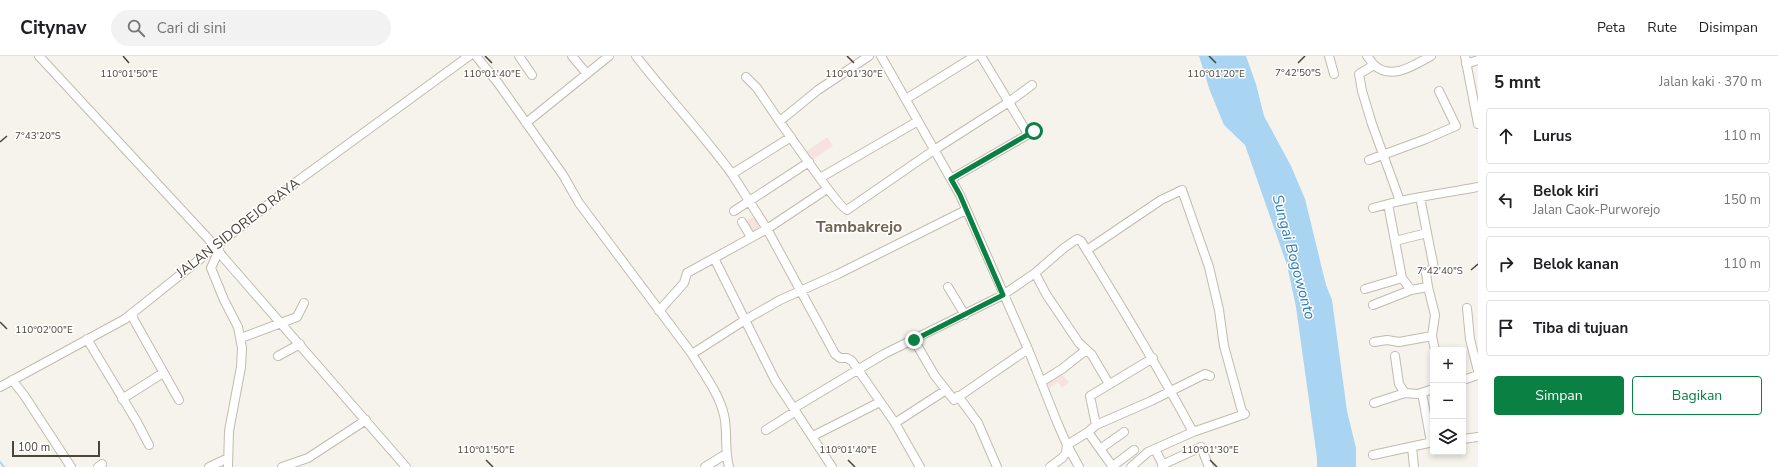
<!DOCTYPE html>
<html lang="id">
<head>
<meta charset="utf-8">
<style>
	body { margin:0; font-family:"Nunito Sans",sans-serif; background:#f2f2f2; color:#202124 }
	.controls { position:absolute; right:12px; bottom:12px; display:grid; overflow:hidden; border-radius:4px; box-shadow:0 2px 6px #0003 }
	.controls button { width:36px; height:36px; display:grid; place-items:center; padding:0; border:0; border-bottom:1px solid #e0e0e0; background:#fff; color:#202124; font:20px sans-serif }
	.scale { position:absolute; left:12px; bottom:10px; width:88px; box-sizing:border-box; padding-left:4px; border:2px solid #4b4439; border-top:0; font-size:11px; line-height:14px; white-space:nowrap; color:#4b4439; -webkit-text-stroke:3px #fff; paint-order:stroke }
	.stop { position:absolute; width:12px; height:12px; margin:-9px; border:3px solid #0b8043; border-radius:50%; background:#fff }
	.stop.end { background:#0b8043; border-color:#fff; box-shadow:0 1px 4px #0008 }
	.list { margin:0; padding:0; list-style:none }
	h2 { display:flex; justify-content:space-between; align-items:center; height:52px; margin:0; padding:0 16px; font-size:17px }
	h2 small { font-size:13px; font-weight:400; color:#757577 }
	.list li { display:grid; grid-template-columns:26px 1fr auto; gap:12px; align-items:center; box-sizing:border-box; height:56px; margin:0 8px 8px; padding:0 8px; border:1px solid #e0e0e0; border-radius:4px }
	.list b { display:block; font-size:15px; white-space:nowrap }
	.list p { margin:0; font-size:13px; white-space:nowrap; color:#757577 }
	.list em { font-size:13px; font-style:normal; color:#757577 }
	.actions { display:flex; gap:8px; padding:12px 16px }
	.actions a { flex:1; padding:9px 0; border:1px solid #0b8043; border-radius:4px; text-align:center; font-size:14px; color:#0b8043 }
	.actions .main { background:#0b8043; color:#fff }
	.icon { flex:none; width:22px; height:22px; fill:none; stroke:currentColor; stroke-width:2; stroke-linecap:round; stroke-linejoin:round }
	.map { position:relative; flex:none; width:1478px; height:411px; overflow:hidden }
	header { display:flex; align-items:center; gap:24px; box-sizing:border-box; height:56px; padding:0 20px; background:#fff; border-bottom:1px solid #e0e0e0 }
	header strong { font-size:19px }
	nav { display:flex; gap:22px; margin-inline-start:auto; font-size:14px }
	.search { width:280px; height:36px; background:#f2f2f2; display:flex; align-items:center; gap:10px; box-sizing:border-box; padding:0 14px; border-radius:22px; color:#757577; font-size:15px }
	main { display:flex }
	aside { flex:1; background:#fff }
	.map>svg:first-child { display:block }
	.medical { fill:#f6e3e0 }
	.water { fill:#a9d4f2 }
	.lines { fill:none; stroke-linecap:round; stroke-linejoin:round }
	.stream { stroke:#a9d4f2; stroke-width:2 }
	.minor-casing { stroke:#c2bbae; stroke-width:10 }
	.minor { stroke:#fff; stroke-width:8 }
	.route { stroke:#0b8043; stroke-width:5 }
	.ticks { fill:none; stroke:#4b4439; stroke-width:1.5 }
	.labels { text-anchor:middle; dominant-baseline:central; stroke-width:3; stroke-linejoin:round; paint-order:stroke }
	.street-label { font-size:14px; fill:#4b4439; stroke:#fff }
	.water-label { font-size:15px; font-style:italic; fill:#2e7ab2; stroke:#fff }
	.quarter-label { font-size:16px; font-weight:bold; fill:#6e6250; stroke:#fff }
	.ticks-label { font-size:10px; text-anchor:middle; fill:#4b4439; stroke:#fff; stroke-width:3; stroke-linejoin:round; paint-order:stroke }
</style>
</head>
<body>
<header>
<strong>Citynav</strong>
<div class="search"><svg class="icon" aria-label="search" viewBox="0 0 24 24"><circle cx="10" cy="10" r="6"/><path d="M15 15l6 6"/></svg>Cari di sini</div>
<nav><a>Peta</a><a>Rute</a><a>Disimpan</a></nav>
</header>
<main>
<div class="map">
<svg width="1478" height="411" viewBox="0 0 1478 411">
	<rect width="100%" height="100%" fill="#f6f3ec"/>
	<!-- medical -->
	<path class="medical" d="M827 81 833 90 809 106 803 98Z
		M756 160 763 170 752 178 743 166Z
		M1060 317 1069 326 1062 332 1058 326 1050 332 1047 328Z"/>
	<!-- water -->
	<path class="water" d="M1199 0H1246L1256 28 1264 60 1291 110 1305 143 1326 229 1332 244 1347 355 1356 392V411H1317V402L1296 251 1287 209 1245 89 1224 69 1210 35Z"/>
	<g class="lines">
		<!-- stream -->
		<path class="stream" d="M0 406 4 411"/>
		<!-- minor casing -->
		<g class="minor-casing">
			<path id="minor" d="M39 0 215 190 223 201 406 411
				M476 0 498 27 532 75 563 119 579 147 692 298 745 264 780 244 838 218 966 154
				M519 0 532 19
				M572 0 587 18
				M636 0C667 40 702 77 732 118
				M881 0 960 139 1028 293 1057 366 1067 389 1066 397 1062 402 1050 411
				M981 0 1028 78
				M1329 0 1334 18
				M1367 0 1374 9
				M1465 0 1478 68
				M1466 8 1478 4
				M746 21 757 32C767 47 838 152 847 154L934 94 1009 46 1032 29
				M906 43 975 0
				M780 65 818 34 869 0
				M526 67 609 0
				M791 81 732 118 767 173 835 298 840 302H847L852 305 895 367 920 411
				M1369 104 1426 83 1456 70 1439 35
				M820 122 918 65
				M951 123 1034 75
				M1400 145 1372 68 1362 35 1359 18 1374 9C1392 25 1414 9 1431 0
				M1373 152 1388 148
				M734 155 809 106
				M742 166 751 181
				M1427 177 1434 212 1426 217 1428 231
				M1395 185 1427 177 1420 141
				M219 194 211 212 224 244 238 271 242 292 241 311 229 375 228 411
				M1087 194 1161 144 1182 134 1209 211 1219 254 1224 290 1243 359
				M714 202 775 324 832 411
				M1035 217 1046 238 1079 287 1092 299 1109 328
				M948 231 965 259
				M1365 233 1402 222
				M1411 234 1402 222 1388 148C1418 140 1448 137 1478 131
				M1373 249 1411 234 1428 231 1435 259 1432 280 1435 294
				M1467 252 1470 283 1478 315
				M659 255 684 227 687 217 767 173 827 133
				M132 257 134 264 179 344
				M241 282 297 261 304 247
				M87 283 137 366 149 389
				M914 284 935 320 954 344 1028 293
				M1374 286 1387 284 1399 286 1432 280
				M692 298C703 317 719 337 724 359 728 375 724 392 729 411
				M278 300 300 288
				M1395 300 1399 328 1405 337 1418 338 1433 333
				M12 324 24 339 71 411
				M1463 324 1478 319
				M1041 326 1062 313 1086 294
				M0 331 125 263 299 124 469 0
				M1422 337 1431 386
				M958 340 978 367 997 411
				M122 343 163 317
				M1374 347 1405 337
				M794 352 884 298 1003 239 1035 217 1064 192 1077 183 1081 185C1120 248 1158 311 1193 376L1148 396 1131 411
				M895 367 946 334
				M1096 369 1090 340 1153 302
				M766 374 796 355
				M1088 376 1100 393
				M1193 376 1245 358
				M813 380 880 346
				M1463 383 1478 381
				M1412 391 1414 411
				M1155 393 1164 411
				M1373 399 1433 386
				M1162 409 1201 391 1209 411
				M1113 410 1134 394
				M98 411 102 408
				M209 411 228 402
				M282 411 308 402 366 364
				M705 411 726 398
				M1079 411 1067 389 1088 376 1096 369 1151 345 1205 318 1210 320
				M1113 411 1100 393 1124 376"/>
		</g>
		<!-- minor -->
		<use href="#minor" class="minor"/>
	</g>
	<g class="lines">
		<!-- route -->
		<path class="route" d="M914 284 1003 239 960 139 951 123 1034 75"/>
	</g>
	<!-- ticks -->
	<path class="ticks" d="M123 0 129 7M485 0 492 7M847 0 854 7M1209 0 1216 7M1298 7 1305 0M0 86 7 80M1471 214 1478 208M0 266 7 273M486 404 493 411M848 404 855 411M1210 404 1217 411"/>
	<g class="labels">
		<!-- street labels -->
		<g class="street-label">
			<text transform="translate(238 172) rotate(-38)">JALAN SIDOREJO RAYA</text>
		</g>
		<!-- water labels -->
		<g class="water-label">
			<text transform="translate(1294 201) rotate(75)">Sungai Bogowonto</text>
		</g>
		<!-- quarter labels -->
		<g class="quarter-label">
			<text x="859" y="171">Tambakrejo</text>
		</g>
	</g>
	<g class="ticks-label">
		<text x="1298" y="20">7°42'50"S</text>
		<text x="129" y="21">110°01'50"E</text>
		<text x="492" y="21">110°01'40"E</text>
		<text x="854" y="21">110°01'30"E</text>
		<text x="1216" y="21">110°01'20"E</text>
		<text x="38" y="83">7°43'20"S</text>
		<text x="1440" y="218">7°42'40"S</text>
		<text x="44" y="277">110°02'00"E</text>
		<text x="486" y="397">110°01'50"E</text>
		<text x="848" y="397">110°01'40"E</text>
		<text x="1210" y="397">110°01'30"E</text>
	</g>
</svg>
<div class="controls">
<button>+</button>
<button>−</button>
<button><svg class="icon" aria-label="layers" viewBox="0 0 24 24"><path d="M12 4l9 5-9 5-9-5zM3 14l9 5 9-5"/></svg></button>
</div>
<div class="scale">100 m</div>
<div class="stop" style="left:1034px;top:75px"></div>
<div class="stop end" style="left:914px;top:284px"></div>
</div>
<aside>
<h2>5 mnt<small>Jalan kaki · 370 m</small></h2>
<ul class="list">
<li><svg class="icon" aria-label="ahead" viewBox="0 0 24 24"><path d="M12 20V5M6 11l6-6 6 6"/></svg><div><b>Lurus</b></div><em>110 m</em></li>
<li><svg class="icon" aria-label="left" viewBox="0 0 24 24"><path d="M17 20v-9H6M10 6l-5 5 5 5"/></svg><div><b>Belok kiri</b><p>Jalan Caok-Purworejo</p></div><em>150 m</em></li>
<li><svg class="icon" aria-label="right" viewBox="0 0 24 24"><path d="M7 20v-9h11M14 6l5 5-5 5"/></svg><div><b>Belok kanan</b></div><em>110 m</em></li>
<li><svg class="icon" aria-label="arrive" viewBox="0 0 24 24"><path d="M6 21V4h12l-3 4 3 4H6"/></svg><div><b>Tiba di tujuan</b></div></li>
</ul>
<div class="actions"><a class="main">Simpan</a><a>Bagikan</a></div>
</aside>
</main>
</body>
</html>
